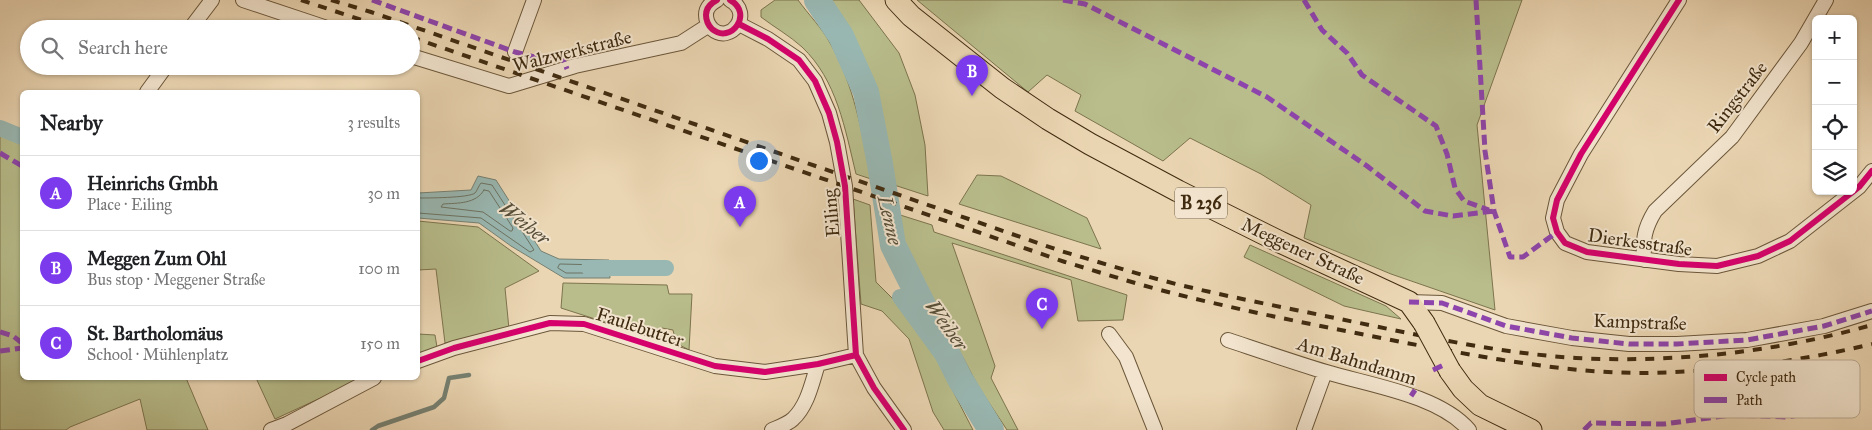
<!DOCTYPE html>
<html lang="en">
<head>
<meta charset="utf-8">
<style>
	body { margin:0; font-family:"IM FELL Great Primer",serif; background:#f2f2f2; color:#202124 }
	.controls { position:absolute; right:15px; top:15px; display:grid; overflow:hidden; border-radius:8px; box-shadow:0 1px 4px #0004 }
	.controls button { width:45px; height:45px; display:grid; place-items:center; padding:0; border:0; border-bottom:1px solid #e0e0e0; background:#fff; color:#202124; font:25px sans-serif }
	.you { position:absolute; left:758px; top:160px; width:18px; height:18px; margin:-12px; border:4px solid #fff; border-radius:50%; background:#1a73e8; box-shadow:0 0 0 8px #1a73e833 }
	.badge { display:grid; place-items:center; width:32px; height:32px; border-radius:50%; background:#7c3aed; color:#fff; font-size:16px; font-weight:700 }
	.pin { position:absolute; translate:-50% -41px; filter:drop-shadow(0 1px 2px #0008) }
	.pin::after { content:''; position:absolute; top:26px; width:18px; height:15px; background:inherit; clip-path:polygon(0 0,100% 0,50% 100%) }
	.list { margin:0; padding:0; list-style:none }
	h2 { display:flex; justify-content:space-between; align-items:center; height:65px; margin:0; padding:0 20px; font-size:21px }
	h2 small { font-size:16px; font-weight:400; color:#757577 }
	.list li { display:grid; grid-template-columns:32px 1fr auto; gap:15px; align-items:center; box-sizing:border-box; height:75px; padding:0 20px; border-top:1px solid #e0e0e0 }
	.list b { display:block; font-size:19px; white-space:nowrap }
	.list p { margin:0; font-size:16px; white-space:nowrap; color:#757577 }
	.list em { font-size:16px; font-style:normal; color:#757577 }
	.icon { flex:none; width:28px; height:28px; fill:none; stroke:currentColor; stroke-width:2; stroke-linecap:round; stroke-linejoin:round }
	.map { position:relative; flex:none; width:1872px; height:430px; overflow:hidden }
	.search { position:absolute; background:#fff; box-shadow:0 1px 4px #0004; left:20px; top:20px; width:400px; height:55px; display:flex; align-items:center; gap:12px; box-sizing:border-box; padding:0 18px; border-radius:28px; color:#757577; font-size:19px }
	.panel { position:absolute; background:#fff; box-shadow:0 1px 4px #0004; left:20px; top:90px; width:400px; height:290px; border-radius:8px }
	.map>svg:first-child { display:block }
	.green { fill:#b8bd8b; stroke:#7c744e }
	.water { fill:#99b8b3; stroke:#758072 }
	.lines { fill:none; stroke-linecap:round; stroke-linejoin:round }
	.shore { stroke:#6c7262; stroke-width:1 }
	.stream { stroke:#758072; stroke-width:4.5 }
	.canal { stroke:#99b8b3; stroke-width:16 }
	.river { stroke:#99b8b3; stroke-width:26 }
	.street-casing { stroke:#6b5639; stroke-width:16 }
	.primary-casing { stroke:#402b10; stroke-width:23 }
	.street { stroke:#f2e4ce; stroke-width:14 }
	.primary { stroke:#ebd6b3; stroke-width:21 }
	.rail { stroke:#402b10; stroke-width:4; stroke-dasharray:9 9; stroke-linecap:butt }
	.primary-bridge-casing { stroke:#402b10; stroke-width:23; stroke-linecap:butt }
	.primary-bridge { stroke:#ebd6b3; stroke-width:21 }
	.quiet { stroke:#8e44ad; stroke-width:5; stroke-dasharray:10 5; stroke-linecap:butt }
	.cycleway-casing { stroke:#f2e4ce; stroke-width:9 }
	.cycleway { stroke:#d6006c; stroke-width:6 }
	.labels { text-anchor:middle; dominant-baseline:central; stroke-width:4; stroke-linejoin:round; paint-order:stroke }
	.shield { fill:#f2e4ce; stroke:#756249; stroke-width:1 }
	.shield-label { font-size:18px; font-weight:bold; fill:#402b10 }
	.street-label { font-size:19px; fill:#402b10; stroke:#f2e4ce }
	.water-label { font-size:20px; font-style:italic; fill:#564e39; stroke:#f2e4ce }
	.key { fill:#f2e4ce; stroke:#bdac95; stroke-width:1 }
	.key-label { font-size:14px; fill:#402b10 }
</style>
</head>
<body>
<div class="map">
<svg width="1872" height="430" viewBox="0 0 1872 430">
	<rect width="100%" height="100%" fill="#ebd6b3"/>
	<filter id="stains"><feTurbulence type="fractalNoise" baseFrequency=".004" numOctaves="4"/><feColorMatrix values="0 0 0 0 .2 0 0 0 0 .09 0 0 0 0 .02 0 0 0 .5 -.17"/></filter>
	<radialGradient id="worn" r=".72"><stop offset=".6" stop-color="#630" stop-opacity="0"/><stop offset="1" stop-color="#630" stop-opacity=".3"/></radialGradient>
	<!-- green -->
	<path class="green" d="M775 0H798C808 14 822 28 830 43 854 85 862 132 871 179L856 174C845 129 837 80 802 47 790 36 774 27 761 17V10Z
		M827 0H859L899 53 915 95 925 145 928 196 891 184C887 158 884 130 878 104 869 66 850 30 827 0Z
		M917 0H1522L1477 125 1495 310 1391 274 1304 238 1311 205 1261 174 1190 138 1163 161 1075 111 1081 95 1047 75 1028 92Z
		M0 122 22 131V378H186L208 430H147L140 399 70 427 66 430H0Z
		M977 175 1001 176 1087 218 1101 249 959 204Z
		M853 199 870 205 876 282 909 315 933 352 973 430H944L933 412 909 339 882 311 861 304Z
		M897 214 932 225 934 232 1127 295 1123 320 1078 321 1071 280 952 243 995 366 991 378 1018 430H1007L978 386 906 249Z
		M418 221 478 227 539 271 505 288 509 329 445 343 436 269 418 270Z
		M1250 245 1386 306 1401 319 1344 306 1244 257Z
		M563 283 667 285 669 294H692L689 350 676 343 673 330 662 328 648 336 561 308Z
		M418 334 435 335 437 347 418 355Z
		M256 378H364L275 419Z"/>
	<!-- water -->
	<path class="water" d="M478 176 496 180 541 251 559 259 609 260 610 278H564L511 246 479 223 418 218V193L471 190Z"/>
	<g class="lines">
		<!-- shore -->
		<path class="shore" d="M484 190 489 191 513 228 512 231H510L483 212 441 207 443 204C458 203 476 204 484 190Z
			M418 198C427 198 469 198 475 193 477 191 479 185 481 183L492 185 534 250 530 252 481 218 418 213
			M560 264 602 265 604 266 605 271 602 273H566L558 268Z"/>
		<!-- stream -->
		<path class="stream" d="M372 430 378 426 434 407 444 398 449 378 469 375"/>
		<!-- canal -->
		<path class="canal" d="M0 128 22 137
			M589 268H666
			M900 297 960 379"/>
		<!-- river -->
		<path class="river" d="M817 0 841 36 866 92 880 164 893 245 960 379 991 430"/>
		<!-- street casing -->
		<g class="street-casing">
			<path id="street" d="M243 0 330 29
				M717 0C711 3 706 8 706 15 706 20 708 25 712 29 731 45 754 13 730 0
				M1679 0 1581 154 1557 200 1553 218 1557 232 1565 243 1587 252 1679 264 1717 266 1758 256 1790 241 1859 187 1872 171
				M739 24 768 39 799 60 815 81 829 113 837 142 845 186 856 355 874 388 904 430
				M190 29 212 0
				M515 52 534 0
				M411 56 509 86 575 66 681 43 709 25
				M147 92 166 66
				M1644 260C1643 239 1644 229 1655 211L1732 137 1801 43 1826 0
				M1409 302 1442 303 1506 326 1572 338 1629 344H1677L1747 340 1824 326 1872 311
				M1109 334 1126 357 1155 430
				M1228 340C1261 351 1293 362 1326 372 1369 385 1439 395 1469 430
				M418 361 454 348 550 323 584 324 715 366 765 372 818 364 856 355
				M271 430 287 424 374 378
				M772 430C779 427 788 424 793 419 808 405 812 382 818 364
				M1304 430 1325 372"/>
		</g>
		<!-- primary casing -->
		<g class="primary-casing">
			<path id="primary" d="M896 0 911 16 1002 88 1048 119 1090 144 1178 191 1280 242 1409 302 1424 323
				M1450 371 1463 389 1480 405 1531 430"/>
		</g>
		<!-- street -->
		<use href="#street" class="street"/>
		<!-- primary -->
		<use href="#primary" class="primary"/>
		<!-- rail -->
		<path class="rail" d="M301 0 389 29
			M331 0 371 12 1061 251C1099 262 1137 274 1176 284 1229 297 1282 307 1335 318 1414 334 1495 353 1576 358 1676 363 1776 352 1872 325
			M411 37 1065 262C1099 272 1133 283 1168 292 1246 312 1326 327 1406 343 1484 357 1564 373 1643 373 1720 372 1797 362 1872 344"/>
		<!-- primary-bridge casing -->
		<g class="primary-bridge-casing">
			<path id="primary-bridge" d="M1424 323 1450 371"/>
		</g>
		<!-- primary-bridge -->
		<use href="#primary-bridge" class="primary-bridge"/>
		<!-- quiet -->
		<path class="quiet" d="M372 0 515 52 546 60 559 57 564 61 567 69
			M1063 0 1085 4 1267 97 1367 166 1425 211 1453 216 1494 211
			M1304 0 1322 30 1347 53 1362 75 1436 126 1447 154 1455 188 1464 201 1489 210
			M1476 0 1485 151 1494 211 1510 257H1523L1557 232
			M0 153 22 166
			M1409 302 1442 303 1506 326 1572 338 1629 344H1677L1747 340 1824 326 1872 311
			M0 332 13 336 22 343
			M0 351 22 348
			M1433 370 1446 364
			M1411 396 1415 390
			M1584 430 1591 423 1664 424 1731 415 1789 417 1842 405"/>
		<!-- cycleway casing -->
		<g class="cycleway-casing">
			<path id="cycleway" d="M717 0C711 3 706 8 706 15 706 20 708 25 712 29 731 45 754 13 730 0
				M1679 0 1581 154 1557 200 1553 218 1557 232 1565 243 1587 252 1679 264 1717 266 1758 256 1790 241 1859 187 1872 171
				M739 24 768 39 799 60 815 81 829 113 837 142 845 186 856 355 874 388 904 430
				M418 361 454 348 550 323 584 324 715 366 765 372 818 364 856 355"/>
		</g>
		<!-- cycleway -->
		<use href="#cycleway" class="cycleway"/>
	</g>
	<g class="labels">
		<!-- shield labels -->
		<rect class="shield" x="1175" y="187.5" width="52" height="31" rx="4"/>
		<g class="shield-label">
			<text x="1201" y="203">B 236</text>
		</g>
		<!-- street labels -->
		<g class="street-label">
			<text transform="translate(572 51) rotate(-14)">Walzwerkstraße</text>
			<text transform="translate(1737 97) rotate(-52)">Ringstraße</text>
			<text transform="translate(831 213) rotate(-95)">Eiling</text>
			<text transform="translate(1640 242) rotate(8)">Dierkesstraße</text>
			<text transform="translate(1303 251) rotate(25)">Meggener Straße</text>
			<text transform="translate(1640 322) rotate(2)">Kampstraße</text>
			<text transform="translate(640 327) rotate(18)">Faulebutter</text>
			<text transform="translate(1357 361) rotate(17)">Am Bahndamm</text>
		</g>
		<!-- water labels -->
		<g class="water-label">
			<text transform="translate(890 220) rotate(77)">Lenne</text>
			<text transform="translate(525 223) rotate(38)">Weiher</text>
			<text transform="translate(947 325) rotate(54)">Weiher</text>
		</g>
	</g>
	<!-- legend -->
	<rect x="1694" y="360" width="166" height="58" rx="8" class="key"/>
	<rect x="1704" y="374" width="23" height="7" fill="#d6006c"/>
	<rect x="1704" y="397" width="23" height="6" fill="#8e44ad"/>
	<g class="key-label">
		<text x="1736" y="382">Cycle path</text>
		<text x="1736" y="405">Path</text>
	</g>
	<rect width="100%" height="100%" filter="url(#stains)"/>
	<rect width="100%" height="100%" fill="url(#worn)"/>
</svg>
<div class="controls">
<button>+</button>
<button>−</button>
<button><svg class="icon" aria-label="locate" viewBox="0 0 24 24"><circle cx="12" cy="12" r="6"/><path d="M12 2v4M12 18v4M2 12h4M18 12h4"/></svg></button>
<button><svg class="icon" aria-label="layers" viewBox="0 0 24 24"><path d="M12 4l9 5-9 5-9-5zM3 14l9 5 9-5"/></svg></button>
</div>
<div class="you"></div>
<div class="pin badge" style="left:740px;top:227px">A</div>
<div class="pin badge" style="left:972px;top:96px">B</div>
<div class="pin badge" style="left:1042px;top:329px">C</div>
<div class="search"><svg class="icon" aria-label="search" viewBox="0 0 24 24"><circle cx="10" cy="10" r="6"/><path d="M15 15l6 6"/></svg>Search here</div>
<section class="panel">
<h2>Nearby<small>3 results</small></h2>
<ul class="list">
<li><span class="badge">A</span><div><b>Heinrichs Gmbh</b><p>Place · Eiling</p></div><em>30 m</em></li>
<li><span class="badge">B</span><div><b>Meggen Zum Ohl</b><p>Bus stop · Meggener Straße</p></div><em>100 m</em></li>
<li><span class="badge">C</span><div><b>St. Bartholomäus</b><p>School · Mühlenplatz</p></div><em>150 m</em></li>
</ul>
</section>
</div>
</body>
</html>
